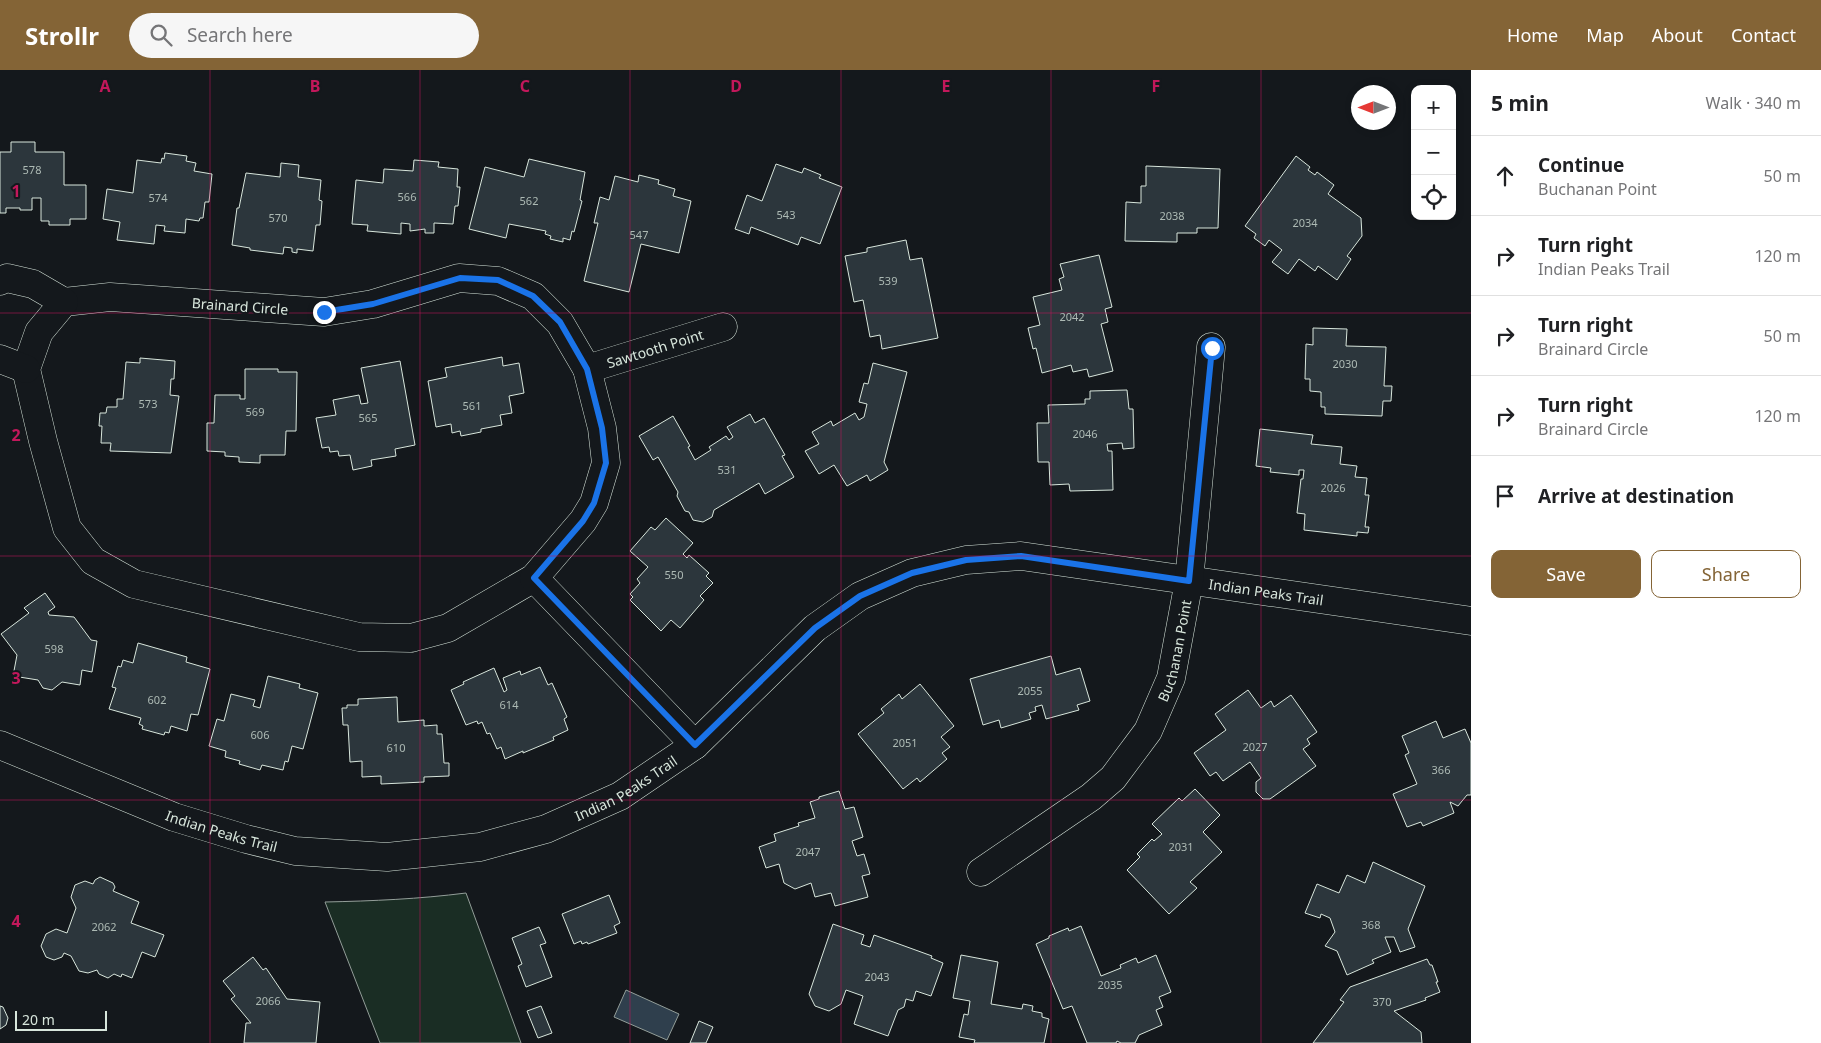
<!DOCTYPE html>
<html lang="en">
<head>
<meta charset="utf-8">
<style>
	body { margin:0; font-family:"Noto Sans",sans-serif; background:#f6f6f6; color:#202124 }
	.controls { position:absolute; right:15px; top:15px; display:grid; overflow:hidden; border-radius:10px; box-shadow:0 2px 8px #0003 }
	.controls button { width:45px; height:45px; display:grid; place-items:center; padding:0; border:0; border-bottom:1px solid #e0e0e0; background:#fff; color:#202124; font:25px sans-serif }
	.compass { position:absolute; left:1351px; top:15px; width:45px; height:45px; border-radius:50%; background:#fff; box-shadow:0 2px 8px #0003; rotate:270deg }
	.scale { position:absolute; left:15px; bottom:12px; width:92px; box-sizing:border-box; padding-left:5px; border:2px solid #d8e6dc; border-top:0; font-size:14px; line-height:18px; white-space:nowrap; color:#d8e6dc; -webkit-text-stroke:4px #14181c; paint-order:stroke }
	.stop { position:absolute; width:15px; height:15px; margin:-11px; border:4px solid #1a73e8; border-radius:50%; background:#fff }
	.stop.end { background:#1a73e8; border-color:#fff; box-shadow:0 1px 5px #0008 }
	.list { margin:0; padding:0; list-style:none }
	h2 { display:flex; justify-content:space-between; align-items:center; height:65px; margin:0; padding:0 20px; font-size:21px }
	h2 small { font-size:16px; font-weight:400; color:#757577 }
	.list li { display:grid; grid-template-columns:32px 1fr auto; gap:15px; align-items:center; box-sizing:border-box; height:80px; padding:0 20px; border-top:1px solid #e0e0e0 }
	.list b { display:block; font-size:19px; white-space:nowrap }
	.list p { margin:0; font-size:16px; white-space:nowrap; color:#757577 }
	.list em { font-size:16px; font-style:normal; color:#757577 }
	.actions { display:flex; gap:10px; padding:15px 20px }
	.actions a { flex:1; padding:11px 0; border:1px solid #846436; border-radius:10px; text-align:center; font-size:18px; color:#846436 }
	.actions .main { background:#846436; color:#fff }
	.icon { flex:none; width:28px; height:28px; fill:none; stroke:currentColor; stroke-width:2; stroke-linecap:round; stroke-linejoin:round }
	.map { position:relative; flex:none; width:1471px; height:973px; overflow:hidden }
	header { display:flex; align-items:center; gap:30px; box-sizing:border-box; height:70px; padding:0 25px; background:#846436; color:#fff }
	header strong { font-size:24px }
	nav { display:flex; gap:28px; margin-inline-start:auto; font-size:18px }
	.search { width:350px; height:45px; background:#f6f6f6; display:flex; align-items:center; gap:12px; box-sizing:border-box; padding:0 18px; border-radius:28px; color:#757577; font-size:19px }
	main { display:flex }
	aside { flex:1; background:#fff }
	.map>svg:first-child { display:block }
	.green { fill:#1a2d24; stroke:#939e99 }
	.water { fill:#2f3f4d; stroke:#939e99 }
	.building { fill:#2c363c; stroke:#d8e6dc }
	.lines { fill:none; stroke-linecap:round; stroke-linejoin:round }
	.minor-casing { stroke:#d8e6dc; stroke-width:29 }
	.minor { stroke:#14181c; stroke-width:28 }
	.route { stroke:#1a73e8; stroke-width:6 }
	.grid { fill:none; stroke:#c2185b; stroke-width:1; stroke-opacity:0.55 }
	.labels { text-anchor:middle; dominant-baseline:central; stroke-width:4; stroke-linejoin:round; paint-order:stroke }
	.number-label { font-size:11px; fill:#adbab4 }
	.street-label { font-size:14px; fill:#d8e6dc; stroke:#14181c }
	.grid-label { font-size:16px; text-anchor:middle; font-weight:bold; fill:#c2185b; stroke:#14181c; stroke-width:4; stroke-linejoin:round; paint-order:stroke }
</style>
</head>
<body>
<header>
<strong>Strollr</strong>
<div class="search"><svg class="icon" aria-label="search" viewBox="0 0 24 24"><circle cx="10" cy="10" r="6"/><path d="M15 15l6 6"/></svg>Search here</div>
<nav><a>Home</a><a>Map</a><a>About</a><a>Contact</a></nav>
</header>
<main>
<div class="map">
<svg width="1471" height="973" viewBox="0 0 1471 973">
	<rect width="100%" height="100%" fill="#14181c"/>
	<!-- green -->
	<path class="green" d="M466 823 521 973H380L325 832C373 831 419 829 466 823Z"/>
	<!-- water -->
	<path class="water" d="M626 920 679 944 667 970 614 947Z"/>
	<!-- building -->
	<path class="building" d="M11 72H35V82H64V115H86V149H70V155H49V151H41V128H32V140H20V138H6V143H0V82H11Z
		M165 83 187 86 186 91 196 93 194 101 212 104 209 132H205L203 148H200L199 151 186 149 185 163 164 161 165 156 156 155 154 174 117 170 120 152 103 149 107 119 133 123 137 90 161 93 162 88 164 89Z
		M1296 86 1310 97 1308 100 1315 105 1317 102 1334 115 1328 124 1361 148 1362 166 1347 186 1351 189 1337 210 1318 196 1315 201 1299 189 1288 204 1272 192 1282 180 1269 170 1265 176 1254 168 1256 164 1245 156Z
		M529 89 585 102 580 130 582 131 574 162 572 161 570 170 563 168V172L550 169 551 166 545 164 546 161 509 154 506 168 469 159 485 97 524 107Z
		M414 90 439 92 438 97 458 99 457 117H460L458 136H455L453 154 434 153V163H425V159L410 161V154L401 153V164L367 161 368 155 352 154 356 110 383 113 384 99 413 101Z
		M281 93 299 95 298 107 321 110 319 130 322 131 320 155H316L313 181 297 179V183L292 182V178L284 177 283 184 250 180V178L232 175 237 138H239L246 103 280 107Z
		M776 94 802 103 804 98 821 105 819 108 842 117 820 174 801 167 798 175 751 157 749 164 735 159 747 125 762 131Z
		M1146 96 1220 99 1218 158H1197V163H1177V172L1125 171 1126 132 1141 133V116H1146Z
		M639 105 659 110 658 114 675 119 673 126 691 131 679 183 641 174 629 222 584 211 598 153H594L600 127 609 130 615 106 638 112Z
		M906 170 910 190 922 188 938 268 882 279 880 265 870 267 863 230 854 232 845 186 867 182V178Z
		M1099 185 1112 237 1105 239 1108 252 1101 254 1113 301 1089 307 1087 299 1073 302 1071 295 1042 303 1036 278 1033 279 1028 258 1040 255 1033 227 1062 220 1059 209 1064 207 1060 194Z
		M1313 258 1347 259 1346 276 1386 277 1384 316H1392L1391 331H1383L1382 346 1325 344V337H1321V322L1310 321V309H1305L1306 274 1313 275Z
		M502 287 503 296 519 293 524 323 509 326 512 343 500 345 502 355 481 359V362L461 366 460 361 452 363 451 354 436 357 428 311 447 307 445 298Z
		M140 288 175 291 174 309H171L170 325 179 326 171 383 110 381 111 373H101L102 356H99L100 343H106L107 337H117V329H123L126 292 140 293Z
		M400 291 415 375 395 379 396 386 371 390 372 396 353 400 350 385 339 386 338 381 330 382 329 377 322 378 316 348 336 345 333 330 359 325 361 334 368 333 361 298Z
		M873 293 907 302 884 392 888 400 870 411 867 405 847 416 834 395 819 404 805 381 819 374 812 362 831 351 833 356 855 343 859 350 864 347 867 334 859 332 864 313 868 314Z
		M245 299H278V302H297L296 361H286L285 385H260V393L239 392V387L225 386V382L207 381V353H214L215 325H240V329H245Z
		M1127 320 1129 339H1133L1134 378 1123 379 1122 373 1107 374 1108 381H1112L1113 420 1070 421 1069 414 1050 415 1049 392H1038L1037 353H1049L1048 335 1085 334V329H1090V321Z
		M750 344 755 353 764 348 785 385 782 386 794 407 765 424 759 413 714 440 712 447 703 452 693 450 689 442 685 441 677 426 678 422 658 387 653 390 639 366 673 346 690 376 688 377 695 390 711 380 709 377 726 366 729 370 733 367 727 357Z
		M1260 359 1313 365 1311 374 1342 377 1340 394 1357 396 1355 407 1367 408 1365 425H1369L1365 457H1369L1368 463 1357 462V466L1304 460 1305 444 1297 443 1301 409H1303L1304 400H1299V405L1270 402 1271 398 1256 396Z
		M666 448 693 473 683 484 687 488 689 485 709 503 706 506 713 513 700 526 704 530 680 558 671 550 661 561 630 530 633 527 630 524 640 513 637 509 648 497 630 481 651 457 655 460Z
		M45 523 55 537 48 542 49 545 74 547 91 570 97 571 92 602 82 600 80 615 62 612 52 620 43 618 38 610 13 606 17 585 1 564 29 543 24 538Z
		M138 573 187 587 186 592 210 599 198 645 191 644 187 661 171 656 169 663 165 662 164 665 142 659 143 656 139 654 141 648 109 639 116 618 112 617 118 596 121 597 123 590 133 593Z
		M1051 586 1056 605 1080 598 1090 631 1077 635 1079 640 1046 649 1042 635 1035 637 1036 641 1029 643 1031 649 1001 658 999 650 983 655 970 609Z
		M540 597 548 615 552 613 567 647 564 649 568 660 553 667 554 670 523 683V681L505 689 501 677 497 679 490 663 487 664 482 652 478 654 477 651 466 655 451 620 464 614 463 612 494 598 504 622 507 620 503 608 520 601 521 605Z
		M268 606 300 614 299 618 318 623 303 679 292 676 288 692 285 691 283 700 262 695 260 700 239 694 240 691 225 687 226 681 209 676 217 649 224 651 231 624 255 630 253 636 260 638Z
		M920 614 954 656 941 667 950 677 942 683 947 689 920 712 917 708 903 719 858 664 884 643 881 639 899 624 902 629Z
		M1248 620 1261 638 1271 631 1274 637 1291 625 1317 662 1307 669 1310 674 1303 679 1316 696 1270 729H1263L1256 722V712L1261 708 1250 692 1223 711 1216 702 1210 706 1194 683 1226 660 1215 644Z
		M397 627 398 652 424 650V656L437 655V664H442L444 693H449V706L424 707V712L381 714V706L362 707V691L350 692 348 655H343L342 638H347V635H358V629Z
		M1436 651 1443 668 1465 659 1471 673V725H1467L1458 736 1450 732 1454 743 1423 756 1421 752 1407 757 1393 724 1417 714 1405 685 1409 683 1402 666Z
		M1195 719 1220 745 1203 762 1222 782 1190 812 1197 818 1169 844 1127 800 1140 787 1137 784 1152 769 1154 771 1162 764 1152 754 1179 728 1182 731Z
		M839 721 845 739 854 737 863 767 852 771 857 786 864 784 870 804 862 806 868 827 835 836 831 823 815 827 811 813 795 819 784 813 779 794 766 798 759 777 776 771 774 764 799 756 798 753 815 748 810 732 819 729V727Z
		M1373 792 1425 816 1408 859 1415 877 1400 882 1394 867H1385L1391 882 1372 890 1374 893 1347 905 1337 881 1325 876 1335 862 1330 848 1321 844 1320 848 1305 843 1317 814 1339 823 1347 805 1365 813Z
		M100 807 113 813 115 817 113 821 139 832 131 853 164 865 155 887 142 882 132 908 122 904 121 907 114 904 108 908 99 904 97 900 88 903 79 901 71 886 64 883 62 887 54 890 46 887 41 876 46 864 56 859 67 863 76 838 71 827 75 815 85 811 93 814 95 810Z
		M609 825 620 853 614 856 617 863 588 874 587 872 582 874 581 871 574 874 562 844Z
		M833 854 864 865 861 874 870 877 874 865 932 886 931 888 943 893 931 926 916 921 913 931 906 929 904 937 898 940 888 966 854 954 863 926 846 920 841 934 829 941 815 936 809 924Z
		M1081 856 1101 906 1121 898 1120 895 1136 888 1138 893 1156 885 1171 922 1159 927 1163 937 1156 940 1162 955 1139 965 1135 973H1121L1117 971 1116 973H1087L1072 936 1063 939 1036 874 1049 868V866L1068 858 1069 861Z
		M539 857 546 873 540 875 552 907 526 917 518 896 522 894 512 868Z
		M961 885 998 892 991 934 1022 939 1023 934 1033 936 1032 941 1042 943V947L1049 949 1044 973H974L975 970 959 967 964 944 968 945 970 931 953 928Z
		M253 887 263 900 266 898 287 929 320 932 316 973H244L246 953H251L231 929 235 926 223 911Z
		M1427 889 1430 895H1432L1438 912H1436L1440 922 1425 928 1426 930 1394 941 1421 962 1422 973H1313L1344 932 1340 930 1350 917Z
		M0 936 3 937 8 948 6 955 0 959Z
		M541 936 552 963 538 968 527 941Z
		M699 951 713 957 706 973H690Z"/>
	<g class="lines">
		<!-- minor casing -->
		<g class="minor-casing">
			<g id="minor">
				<path d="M459 208 498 211 533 226 560 253 587 299 602 358 606 393 594 433 583 451 534 508 448 558 411 568 359 567 134 514 93 491 67 458 43 371 26 299 39 262 64 232 110 227 324 242 373 234Z"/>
				<path d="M0 211 7 208 33 214 64 232"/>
				<path d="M0 289 26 299"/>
				<path id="s1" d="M587 299 723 257"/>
				<path d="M534 508 695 675"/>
				<path id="s2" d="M0 675 174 747 246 769 295 781 387 787 480 777 546 759 620 726 695 675 815 558 860 526 912 503 966 490 1021 486 1471 551"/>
				<path id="s3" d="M981 802 1091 727 1113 708 1148 661 1171 608 1189 511 1211 277"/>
			</g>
		</g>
		<!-- minor -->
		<use href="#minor" class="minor"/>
	</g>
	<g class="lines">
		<!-- route -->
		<path class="route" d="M324 242 373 234 460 208 498 210 533 226 560 252 587 299 602 358 606 393 594 433 583 451 534 508 695 675 815 558 860 526 912 503 966 490 1021 486 1189 511 1212 278"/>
	</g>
	<!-- grid -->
	<path class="grid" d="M210 0V973M420 0V973M630 0V973M841 0V973M1051 0V973M1261 0V973M0 243H1471M0 486H1471M0 730H1471"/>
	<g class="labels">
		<!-- number labels -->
		<g class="number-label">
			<text x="32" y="99">578</text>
			<text x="407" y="126">566</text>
			<text x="158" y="127">574</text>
			<text x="529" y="130">562</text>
			<text x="786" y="144">543</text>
			<text x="1172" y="145">2038</text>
			<text x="278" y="147">570</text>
			<text x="1305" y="152">2034</text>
			<text x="639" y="164">547</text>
			<text x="888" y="210">539</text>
			<text x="1072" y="246">2042</text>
			<text x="1345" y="293">2030</text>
			<text x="148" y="333">573</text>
			<text x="472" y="335">561</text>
			<text x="255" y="341">569</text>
			<text x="368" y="347">565</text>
			<text x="1085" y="363">2046</text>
			<text x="727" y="399">531</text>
			<text x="1333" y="417">2026</text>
			<text x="674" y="504">550</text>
			<text x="54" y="578">598</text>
			<text x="1030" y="620">2055</text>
			<text x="157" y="629">602</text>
			<text x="509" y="634">614</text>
			<text x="260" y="664">606</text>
			<text x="905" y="672">2051</text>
			<text x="1255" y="676">2027</text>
			<text x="396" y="677">610</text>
			<text x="1441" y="699">366</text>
			<text x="1181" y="776">2031</text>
			<text x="808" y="781">2047</text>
			<text x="1371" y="854">368</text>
			<text x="104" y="856">2062</text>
			<text x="877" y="906">2043</text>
			<text x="1110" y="914">2035</text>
			<text x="268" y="930">2066</text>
			<text x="1382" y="931">370</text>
		</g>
		<!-- street labels -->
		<g class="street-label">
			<text transform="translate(240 236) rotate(4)">Brainard Circle</text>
			<text stroke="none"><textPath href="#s1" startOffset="71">Sawtooth Point</textPath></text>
			<text stroke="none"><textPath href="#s2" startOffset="1378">Indian Peaks Trail</textPath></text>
			<text stroke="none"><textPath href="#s3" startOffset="306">Buchanan Point</textPath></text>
			<text stroke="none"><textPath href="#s2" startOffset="658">Indian Peaks Trail</textPath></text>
			<text stroke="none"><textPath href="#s2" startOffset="238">Indian Peaks Trail</textPath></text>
		</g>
	</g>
	<g class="grid-label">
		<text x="105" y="22">A</text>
		<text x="315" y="22">B</text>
		<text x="525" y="22">C</text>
		<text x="736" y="22">D</text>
		<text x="946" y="22">E</text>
		<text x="1156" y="22">F</text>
		<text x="16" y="127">1</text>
		<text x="16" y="371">2</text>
		<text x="16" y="614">3</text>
		<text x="16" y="857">4</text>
	</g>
</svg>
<div class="controls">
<button>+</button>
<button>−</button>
<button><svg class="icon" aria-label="locate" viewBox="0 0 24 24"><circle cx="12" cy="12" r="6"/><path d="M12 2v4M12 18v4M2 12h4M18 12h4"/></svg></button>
</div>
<svg class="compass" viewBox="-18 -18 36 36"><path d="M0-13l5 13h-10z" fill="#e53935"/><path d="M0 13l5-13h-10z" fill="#757577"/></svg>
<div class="scale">20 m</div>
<div class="stop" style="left:1212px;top:278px"></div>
<div class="stop end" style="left:324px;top:242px"></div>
</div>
<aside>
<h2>5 min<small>Walk · 340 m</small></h2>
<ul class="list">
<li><svg class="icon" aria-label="ahead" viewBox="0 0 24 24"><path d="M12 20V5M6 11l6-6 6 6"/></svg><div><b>Continue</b><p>Buchanan Point</p></div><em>50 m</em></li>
<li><svg class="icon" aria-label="right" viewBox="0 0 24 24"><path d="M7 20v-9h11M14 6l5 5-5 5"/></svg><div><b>Turn right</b><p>Indian Peaks Trail</p></div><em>120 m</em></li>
<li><svg class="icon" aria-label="right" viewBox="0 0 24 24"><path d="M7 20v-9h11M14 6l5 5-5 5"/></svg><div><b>Turn right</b><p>Brainard Circle</p></div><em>50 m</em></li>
<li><svg class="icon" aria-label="right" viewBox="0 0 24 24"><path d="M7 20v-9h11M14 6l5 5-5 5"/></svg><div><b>Turn right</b><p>Brainard Circle</p></div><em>120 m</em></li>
<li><svg class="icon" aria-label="arrive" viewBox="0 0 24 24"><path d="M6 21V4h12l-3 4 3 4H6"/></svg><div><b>Arrive at destination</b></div></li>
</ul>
<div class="actions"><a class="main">Save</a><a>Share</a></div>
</aside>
</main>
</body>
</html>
